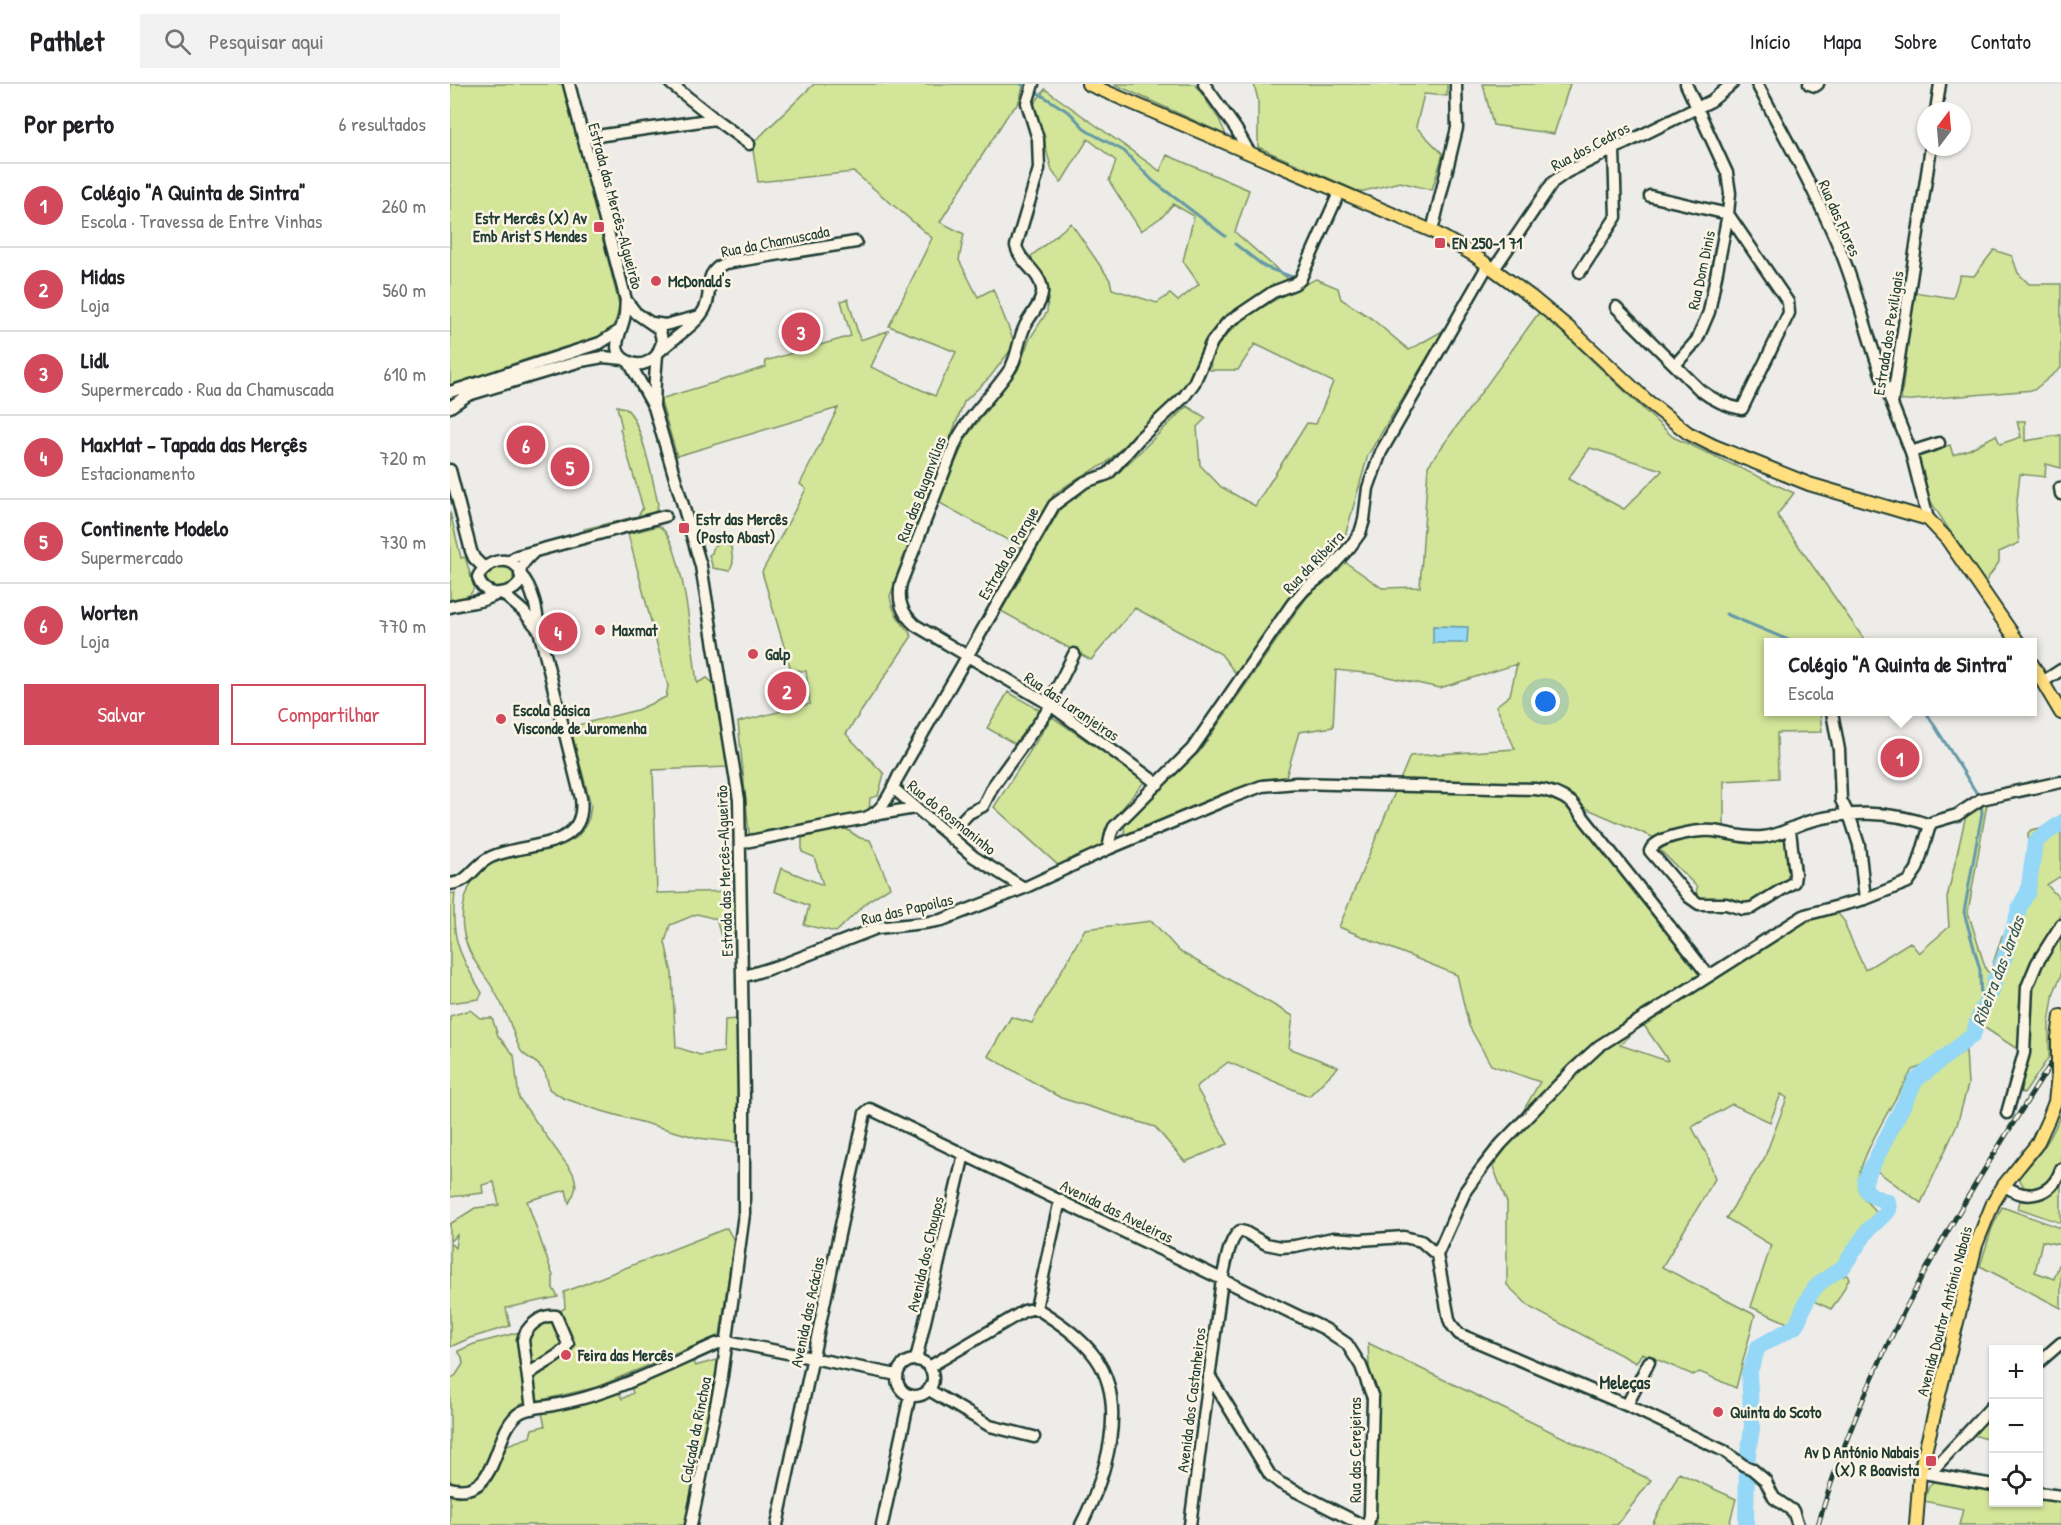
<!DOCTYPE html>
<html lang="pt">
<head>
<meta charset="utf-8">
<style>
	body { margin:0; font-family:"Patrick Hand",sans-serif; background:#f2f2f2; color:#202124 }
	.controls { position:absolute; right:18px; bottom:18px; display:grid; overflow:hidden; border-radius:0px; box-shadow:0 2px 4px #0004 }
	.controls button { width:54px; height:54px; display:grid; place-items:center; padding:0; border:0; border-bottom:2px solid #e0e0e0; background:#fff; color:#202124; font:30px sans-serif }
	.compass { position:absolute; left:1467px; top:18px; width:54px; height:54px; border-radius:50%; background:#fff; box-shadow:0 2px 4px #0004; rotate:16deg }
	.you { position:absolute; left:1096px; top:618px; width:21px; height:21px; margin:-15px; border:4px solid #fff; border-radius:50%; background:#1a73e8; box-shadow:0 0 0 9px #1a73e833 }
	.badge { display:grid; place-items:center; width:39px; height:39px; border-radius:50%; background:#d1495b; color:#fff; font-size:20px; font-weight:700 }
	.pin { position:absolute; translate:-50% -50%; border:3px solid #fff; box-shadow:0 2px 6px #0006 }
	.popup { position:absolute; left:1314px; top:554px; width:273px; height:78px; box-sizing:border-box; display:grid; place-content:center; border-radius:0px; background:#fff; filter:drop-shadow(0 2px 4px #0005); font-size:20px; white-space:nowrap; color:#757577 }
	.popup b { font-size:22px; color:#202124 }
	.popup::after { content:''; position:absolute; left:50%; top:100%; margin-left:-12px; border:12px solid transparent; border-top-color:#fff }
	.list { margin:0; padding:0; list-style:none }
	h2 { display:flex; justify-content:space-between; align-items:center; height:78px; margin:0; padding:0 24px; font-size:26px }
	h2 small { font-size:20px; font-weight:400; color:#757577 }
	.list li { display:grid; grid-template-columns:39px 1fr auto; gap:18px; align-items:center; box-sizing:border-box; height:84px; padding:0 24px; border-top:2px solid #e0e0e0 }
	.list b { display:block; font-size:22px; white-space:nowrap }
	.list p { margin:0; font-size:20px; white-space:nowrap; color:#757577 }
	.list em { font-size:20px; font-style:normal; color:#757577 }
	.actions { display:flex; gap:12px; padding:18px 24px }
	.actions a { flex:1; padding:14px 0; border:2px solid #d1495b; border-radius:0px; text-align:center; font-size:21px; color:#d1495b }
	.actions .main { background:#d1495b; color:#fff }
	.icon { flex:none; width:33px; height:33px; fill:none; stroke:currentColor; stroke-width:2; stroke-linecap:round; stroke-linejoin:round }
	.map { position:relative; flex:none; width:1611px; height:1441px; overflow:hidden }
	header { display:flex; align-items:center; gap:36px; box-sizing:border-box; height:84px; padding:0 30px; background:#fff; border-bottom:2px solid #e0e0e0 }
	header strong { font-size:28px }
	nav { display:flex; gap:33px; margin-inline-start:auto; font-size:21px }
	.search { width:420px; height:54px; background:#f2f2f2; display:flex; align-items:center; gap:15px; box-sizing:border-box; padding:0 21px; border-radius:0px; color:#757577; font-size:22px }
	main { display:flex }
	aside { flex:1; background:#fff }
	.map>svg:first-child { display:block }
	.green { fill:#d3e599; stroke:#799166; stroke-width:1.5; fill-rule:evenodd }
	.water { fill:#94d7f6; stroke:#6599a8; stroke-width:1.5 }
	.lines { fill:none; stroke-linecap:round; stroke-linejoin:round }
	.stream { stroke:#6599a8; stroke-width:3 }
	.river { stroke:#94d7f6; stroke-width:16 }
	.minor-casing { stroke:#1f3d34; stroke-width:15 }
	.major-casing { stroke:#1f3d34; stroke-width:16 }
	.minor { stroke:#fcf5e5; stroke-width:10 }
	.major { stroke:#ffdf80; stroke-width:12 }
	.rail-casing { stroke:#1f3d34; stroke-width:5 }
	.rail { stroke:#fcf5e5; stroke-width:3; stroke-dasharray:9; stroke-linecap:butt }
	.major-bridge-casing { stroke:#1f3d34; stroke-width:16; stroke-linecap:butt }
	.major-bridge { stroke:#ffdf80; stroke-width:12 }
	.poi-dot { fill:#d1495b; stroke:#fcf5e5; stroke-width:2 }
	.labels { text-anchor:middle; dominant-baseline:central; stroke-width:5; stroke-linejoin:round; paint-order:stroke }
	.street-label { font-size:16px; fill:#1f3d34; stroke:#fcf5e5 }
	.poi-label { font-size:16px; font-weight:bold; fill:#1f3d34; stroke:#fcf5e5; text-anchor:start }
	.water-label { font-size:18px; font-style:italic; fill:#365c5b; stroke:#fcf5e5 }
	.neighbourhood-label { font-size:18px; font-weight:bold; fill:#1f3d34; stroke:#fcf5e5 }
</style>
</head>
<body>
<header>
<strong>Pathlet</strong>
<div class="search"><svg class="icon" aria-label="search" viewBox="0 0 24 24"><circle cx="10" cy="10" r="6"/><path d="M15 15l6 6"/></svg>Pesquisar aqui</div>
<nav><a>Início</a><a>Mapa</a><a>Sobre</a><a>Contato</a></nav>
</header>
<main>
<aside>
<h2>Por perto<small>6 resultados</small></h2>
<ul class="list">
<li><span class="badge">1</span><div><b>Colégio &quot;A Quinta de Sintra&quot;</b><p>Escola · Travessa de Entre Vinhas</p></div><em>260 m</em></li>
<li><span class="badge">2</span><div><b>Midas</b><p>Loja</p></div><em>560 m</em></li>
<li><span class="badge">3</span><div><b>Lidl</b><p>Supermercado · Rua da Chamuscada</p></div><em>610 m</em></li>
<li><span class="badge">4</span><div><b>MaxMat - Tapada das Merçês</b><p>Estacionamento</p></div><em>720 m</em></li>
<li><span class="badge">5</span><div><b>Continente Modelo</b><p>Supermercado</p></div><em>730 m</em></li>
<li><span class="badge">6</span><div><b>Worten</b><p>Loja</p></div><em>770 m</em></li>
</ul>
<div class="actions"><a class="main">Salvar</a><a>Compartilhar</a></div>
</aside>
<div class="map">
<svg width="1611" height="1441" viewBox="0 0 1611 1441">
	<rect width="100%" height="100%" fill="#eeece9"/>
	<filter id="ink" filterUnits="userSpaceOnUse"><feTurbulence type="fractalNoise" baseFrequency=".0167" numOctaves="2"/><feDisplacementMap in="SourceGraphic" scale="12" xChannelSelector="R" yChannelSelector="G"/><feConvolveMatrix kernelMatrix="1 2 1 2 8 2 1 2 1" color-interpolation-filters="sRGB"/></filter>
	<g filter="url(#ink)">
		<!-- green -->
		<path class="green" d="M0 0H114L169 220C168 229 167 239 159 246 147 256 127 259 112 264 79 274 27 290 0 309Z
			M364 0H574L568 20 559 29 490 138 514 150 509 176 528 213 543 205 563 255V263L540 293 514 318 440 512C442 529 452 539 462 552L396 650 434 690 428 712 420 714 419 727 301 752 299 749 288 638 360 620 356 587 341 586 312 488 356 405 350 400 388 324 227 372 210 315 316 283 315 277 401 252 391 217 398 215 410 256 438 247 421 283 485 312 506 268 439 242 482 154 404 88 308 98 302 60Z
			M664 0H745L769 35 776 51Z
			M804 0H997V12L974 10 966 43 993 70 982 106 950 98 910 108 808 63V16Z
			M1033 0H1120L1104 50 1043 41Z
			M595 5 710 87 717 71 799 106 785 148 838 195 772 235 754 257 741 294 720 318 655 380 628 394 604 410 572 464 488 418 517 352 568 286 579 256 597 228 598 211 594 196 579 174 621 139 660 196 662 205 707 219 720 210 728 217 749 200 733 177 744 132 723 120 713 132 691 147 659 97 666 77 638 55 611 99 602 87 584 20Z
			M1544 166 1562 172 1568 189 1579 200H1611V284L1584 306 1451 317 1464 208 1503 214 1510 191 1524 192Z
			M866 195 888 204 891 215 921 234 959 266 994 246 918 371 895 452 880 467 786 590 771 570 685 524 641 576 551 527 612 422 640 402 663 394 737 322 756 334 747 343 750 381 771 403 805 422 857 339 866 340 883 298 805 260 788 286H760C761 282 760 276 762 272 776 238 835 210 866 195Z
			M1090 227 1223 353 1344 409 1327 431 1416 558H1318V628H1370L1372 648 1327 649 1328 694 1274 697V753H1332L1337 757 1341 793 1339 798 1299 821 1254 816 1246 812 1247 803 1209 765 1214 761 1207 755 1131 722 1262 895 1351 837 1385 826 1395 838 1396 844 1415 886 1460 858 1469 869 1499 843 1497 814 1515 735 1523 725 1537 720 1518 828 1536 886 1540 889 1552 852 1560 845 1573 807 1579 772 1578 749 1581 746 1595 743 1611 731V794L1609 793 1597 801 1609 814 1611 812V830L1581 879 1571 907 1569 923V954L1567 965 1529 940 1521 960 1517 952 1478 980 1462 986C1449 1010 1405 1078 1408 1103 1409 1112 1421 1122 1427 1129L1394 1178 1369 1191 1359 1202 1340 1240 1301 1223 1321 1161 1276 1134 1314 1075 1337 1014 1331 1010 1320 1038 1282 1020 1242 1043 1259 1075 1265 1095 1212 1183 1305 1231 1286 1304 1250 1288 1243 1291 1192 1269 1186 1279 1081 1224 1057 1201V1119L1042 1080 1090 998 1041 981 1019 942 1007 891 889 843 960 672 1065 665 1046 622 1060 611 1067 580 990 604 924 590 886 586 883 643 849 648 836 693 813 695 675 753 674 740 749 668 856 514 895 478 932 504 970 503 978 382ZM1140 364 1212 386V387L1174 425 1118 395ZM1193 940 1218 976 1217 977 1170 961Z
			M167 322C170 323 174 323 176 325 191 334 204 402 208 420L205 430 136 449 134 448V445L188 432 193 424 170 345 172 344Z
			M1567 337H1575V357L1611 351V384L1596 380 1595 393 1570 390 1566 426 1569 459 1549 468V478L1534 500 1481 418 1468 371 1500 361 1503 371 1520 365 1546 351 1550 360 1571 353Z
			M0 428 11 474 15 473 24 502C23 514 10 514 0 516Z
			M208 442C233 450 243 572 247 599L257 594 263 599 278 683 203 686 207 809 284 807 285 851 272 856 266 835 247 830 220 841 215 858 222 889 226 963 250 971 274 968 275 936 287 935 289 1059 248 1054 148 1026 113 1014 99 1005C97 991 95 984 82 976 78 973 74 971 71 967 67 960 64 950 61 942 57 930 51 919 45 908 36 892 23 879 17 861 6 830 15 788 49 776 70 768 94 765 116 759L126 754 133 746 139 734 141 721 120 643 187 626 216 613 218 602 178 450Z
			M274 458 281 462 283 479 280 487 263 484 259 471 262 469 264 462Z
			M53 482 61 485 63 489V497C56 504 46 505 38 501L36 498V489L44 484Z
			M558 608 591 627 565 660 537 644Z
			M602 633 695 697 655 745 653 761 609 782 544 723Z
			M393 743 410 754 420 756 440 803 418 817 386 848 354 841 359 822 324 807 331 784 373 801 364 773 352 768V754Z
			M5 809C0 855 10 871 32 909L29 915 0 919V810Z
			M702 837 729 867 843 932 839 964 888 983 859 1012 778 978 746 1003 778 1060 735 1078 705 1043 611 1014 538 972 561 933 582 939 635 845Z
			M1611 851V892L1604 908 1599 939V973L1574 1010 1568 1006 1579 972 1577 941 1579 917 1587 887Z
			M20 926 30 934H42L48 952 64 971 69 1014 123 1089C128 1102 126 1107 119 1119L116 1106 77 1117 103 1192V1204L108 1213 56 1224 60 1242 20 1254 0 1263V1159L5 1164 7 1151 0 1157V1140L25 1124 49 1121 44 1098 32 1101 33 1109 0 1113V932Z
			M1516 966 1518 1001 1507 1041 1471 1119 1427 1087 1473 997Z
			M1611 1029V1139L1568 1124 1574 1103 1568 1093C1586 1076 1603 1053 1611 1029Z
			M1552 1123 1611 1144V1161L1592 1157 1585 1188 1604 1195 1611 1175V1224L1530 1182 1542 1144Z
			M277 1144 284 1157 270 1251 147 1303 92 1316 69 1324 45 1361 31 1389 25 1396 17 1400 0 1399V1295L6 1291 13 1280 12 1273 8 1267 24 1260 81 1245 115 1224 114 1208Z
			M1397 1191 1399 1195 1389 1214 1381 1225 1361 1216C1373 1200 1377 1196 1397 1191Z
			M918 1259 1201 1396 1167 1441H927Z
			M242 1275 245 1282 270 1275 235 1441H0V1412C38 1417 44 1391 57 1361L80 1353 82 1345 95 1342 92 1329 168 1306 172 1315 183 1309 180 1300Z
			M1543 1326V1357L1520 1350Z
			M1229 1389 1286 1415 1279 1441H1202Z
			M1483 1398 1543 1407 1544 1418H1588L1589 1414 1611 1417V1441H1509L1513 1425 1474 1417 1479 1402Z"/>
		<!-- water -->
		<path class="water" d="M983 542 1018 543 1017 559H983Z"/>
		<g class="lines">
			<!-- stream -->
			<path class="stream" d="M571 0 574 2
				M585 7 620 29 637 47 674 67 703 97 775 152
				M785 160 815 183 842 193
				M1276 530 1343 558
				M1476 628 1529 713
				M1531 719 1532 729 1514 828 1530 886 1531 925"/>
			<!-- river -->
			<path class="river" d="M1296 1441 1297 1378 1302 1343 1299 1290 1308 1263 1346 1242 1357 1216 1365 1204 1371 1198 1393 1183 1418 1146 1439 1126 1438 1118C1428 1114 1412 1111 1415 1096L1466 996 1523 951 1530 929 1542 907 1545 895 1555 872 1570 822 1578 808 1585 759 1591 753 1611 739"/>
			<!-- minor casing -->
			<g class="minor-casing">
				<path id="minor" d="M119 0 176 216C175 223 176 229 174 235 170 252 157 270 182 279 192 283 200 278 207 271
					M221 0 265 35
					M583 0 577 19 588 55 589 85 566 162C570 179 590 188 592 205 594 218 580 231 575 242 568 256 568 272 560 285 543 311 518 332 505 360L451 499C447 517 452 529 465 541L599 620 708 700
					M754 0 786 45 799 68
					M1307 0C1336 55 1367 110 1391 168 1411 217 1421 270 1442 319
					M1359 0 1365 2 1368 0
					M1486 27 1490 0
					M133 54 265 35 299 60
					M1200 112 1278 130 1259 228 1247 256 1225 281
					M982 147 1007 44 1006 0
					M1044 185 1103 98 1117 88 1261 17 1282 0
					M1130 188 1166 133 1164 65
					M176 216 186 229 208 244 211 251 212 259 207 271 205 295 204 322
					M1166 223 1250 306C1263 316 1275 322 1292 325L1339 229 1338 218 1278 130 1280 109 1277 89 1236 0
					M202 239 215 241 250 232
					M210 267C223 254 248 240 255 224 264 205 251 191 275 179L406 158
					M179 278 204 323 251 482 289 716 294 1015V1130L272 1292 241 1441
					M0 308 150 259 169 247
					M0 323 18 311 131 277 153 273 174 275
					M1461 368 1489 359
					M0 386 21 467 24 474 34 484
					M1610 404 1611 410
					M1478 435 1461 368 1442 320 1481 63
					M60 477 67 472 215 432
					M70 487C61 469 35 477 28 493 30 502 35 507 44 509 54 510 69 506 71 494 71 491 70 487 71 484 73 478 78 474 83 469
					M52 509 73 527 88 545
					M0 523C17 518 32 519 47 510
					M1594 597 1611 586
					M599 620 624 570
					M1382 628 1389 666 1391 716 1401 736 1409 761 1415 815
					M443 704 524 773 574 804
					M423 731 465 724
					M1340 746 1345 790 1344 798 1302 824 1293 825 1276 820H1249L1239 813 1200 767C1205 752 1248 746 1263 747 1280 749 1295 755 1313 753 1330 751 1342 743 1357 738 1397 726 1441 727 1480 741
					M498 751 519 729 533 722 543 702 601 622
					M290 759 415 734C433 728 441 708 448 693L604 421 635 398 658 390 689 355 734 313 744 299 762 258 777 239 823 208 844 200 850 196 889 109
					M658 765 661 750 664 743 742 665 842 520 855 505 878 487 900 463 910 449 914 436 918 404 931 368 1038 181
					M0 800C21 798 23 781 41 773 75 757 138 768 131 714L89 546C87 528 84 504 70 490
					M292 893 334 880 427 844 474 839 492 836 574 804 658 765 780 714 812 702 846 699 1085 705C1099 706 1110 710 1122 719L1259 892
					M1557 1029 1574 969 1577 903 1587 879 1611 841
					M1554 1101C1576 1118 1602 1112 1611 1085
					M987 1171 1016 1106 1032 1084 1051 1060 1123 986 1149 962 1355 831 1415 815 1458 798 1467 785 1480 741 1483 738 1507 731 1531 715 1611 698
					M586 1224C607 1237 631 1253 646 1274 679 1322 655 1394 631 1441
					M586 1224 610 1116
					M447 1294a18 18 0 1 1 36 0a18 18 0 1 1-36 0Z
					M466 1276 514 1070
					M1588 1279 1611 1259
					M479 1283 574 1227 586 1224
					M78 1291C91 1279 109 1275 118 1260L106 1232C92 1230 76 1242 73 1256L82 1325
					M759 1291 820 1391 830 1399 912 1441
					M479 1306 540 1342 584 1353
					M1177 1321 1199 1278
					M1470 1388 1479 1390 1544 1320
					M1479 1390 1544 1401
					M0 1404C51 1417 41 1346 71 1328 79 1324 90 1323 98 1322 115 1319 132 1315 147 1310 188 1297 227 1277 266 1260L277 1257 447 1291
					M1588 1409 1611 1412
					M327 1441 415 1029 420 1025 875 1245 897 1260 911 1282 923 1314 920 1431 918 1441
					M432 1441 460 1311
					M740 1441 772 1195C776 1181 778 1156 790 1147L795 1148 816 1160 831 1163 845 1162 883 1154 910 1156 954 1153 971 1157 987 1171 999 1235 1001 1240 1009 1250 1183 1324 1274 1367 1293 1381 1302 1385 1315 1396 1324 1414 1343 1427 1348 1441"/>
			</g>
			<!-- major casing -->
			<g class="major-casing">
				<path id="major" d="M638 0 982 147 1024 171 1080 212 1120 245 1196 316 1238 349 1264 362 1359 400 1478 435 1497 455 1568 558
					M1582 580 1611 629
					M1608 954 1611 932
					M1466 1441 1470 1388 1526 1161 1543 1119 1554 1101 1587 1060 1598 1036 1605 1018 1608 991"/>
			</g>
			<!-- minor -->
			<use href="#minor" class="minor"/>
			<!-- major -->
			<use href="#major" class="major"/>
			<!-- rail casing -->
			<g class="rail-casing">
				<path id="rail" d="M1368 1441C1420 1262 1512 1119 1611 964"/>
			</g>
			<!-- rail -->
			<use href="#rail" class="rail"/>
			<!-- major-bridge casing -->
			<g class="major-bridge-casing">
				<path id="major-bridge" d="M1608 991V954"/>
			</g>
			<!-- major-bridge -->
			<use href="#major-bridge" class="major-bridge"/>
		</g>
	</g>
	<!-- markers -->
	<g class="poi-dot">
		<rect x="143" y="137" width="12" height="12" rx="3"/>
		<rect x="984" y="153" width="12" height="12" rx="3"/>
		<circle cx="206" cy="197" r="6"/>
		<rect x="228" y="438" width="12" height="12" rx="3"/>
		<circle cx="150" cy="546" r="6"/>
		<circle cx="303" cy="570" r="6"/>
		<circle cx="51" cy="635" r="6"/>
		<circle cx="116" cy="1271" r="6"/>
		<circle cx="1268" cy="1328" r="6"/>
		<rect x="1475" y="1371" width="12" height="12" rx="3"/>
	</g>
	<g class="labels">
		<!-- street labels -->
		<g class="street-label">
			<text transform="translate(1140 62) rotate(-28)">Rua dos Cedros</text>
			<text transform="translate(166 122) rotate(75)">Estrada das Mercês-Algueirão</text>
			<text transform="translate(1390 134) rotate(66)">Rua das Flores</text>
			<text transform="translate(325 157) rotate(-11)">Rua da Chamuscada</text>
			<text transform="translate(1251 186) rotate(-78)">Rua Dom Dinis</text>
			<text transform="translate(1438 249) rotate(-81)">Estrada dos Pexiligais</text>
			<text transform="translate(471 405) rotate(-69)">Rua das Buganvílias</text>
			<text transform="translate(558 469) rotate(-60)">Estrada do Parque</text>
			<text transform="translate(863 478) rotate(-46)">Rua da Ribeira</text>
			<text transform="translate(622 622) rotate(34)">Rua das Laranjeiras</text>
			<text transform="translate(502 733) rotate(39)">Rua do Rosmaninho</text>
			<text transform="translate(274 787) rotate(-92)">Estrada das Mercês-Algueirão</text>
			<text transform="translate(457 825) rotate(-13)">Rua das Papoilas</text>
			<text transform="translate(667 1127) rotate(26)">Avenida das Aveleiras</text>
			<text transform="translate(475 1170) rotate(-77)">Avenida dos Choupos</text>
			<text transform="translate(1494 1227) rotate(-75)">Avenida Doutor António Nabais</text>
			<text transform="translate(357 1228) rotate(-78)">Avenida das Acácias</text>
			<text transform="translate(741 1316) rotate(-83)">Avenida dos Castanheiros</text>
			<text transform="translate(245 1346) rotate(-79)">Calçada da Rinchoa</text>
			<text transform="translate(905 1366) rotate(-90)">Rua das Cerejeiras</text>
		</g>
		<!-- poi labels -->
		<g class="poi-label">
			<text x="137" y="134" text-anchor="end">Estr Mercês (X) Av<tspan x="137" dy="18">Emb Arist S Mendes</tspan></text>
			<text x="1002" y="159">EN 250-1 71</text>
			<text x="218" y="197">McDonald's</text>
			<text x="246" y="435">Estr das Mercês<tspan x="246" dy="18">(Posto Abast)</tspan></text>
			<text x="162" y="546">Maxmat</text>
			<text x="315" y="570">Galp</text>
			<text x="63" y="626">Escola Básica<tspan x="63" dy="18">Visconde de Juromenha</tspan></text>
			<text x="128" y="1271">Feira das Mercês</text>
			<text x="1280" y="1328">Quinta do Scoto</text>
			<text x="1469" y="1368" text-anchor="end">Av D António Nabais<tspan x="1469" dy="18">(X) R Boavista</tspan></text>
		</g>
		<!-- water labels -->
		<g class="water-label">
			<text transform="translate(1548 887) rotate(-69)">Ribeira das Jardas</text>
		</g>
		<!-- neighbourhood labels -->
		<g class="neighbourhood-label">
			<text x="1175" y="1298">Meleças</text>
		</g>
	</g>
</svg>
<div class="controls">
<button>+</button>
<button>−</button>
<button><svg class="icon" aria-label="locate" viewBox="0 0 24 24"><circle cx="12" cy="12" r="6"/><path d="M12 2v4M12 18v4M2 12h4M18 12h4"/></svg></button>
</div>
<svg class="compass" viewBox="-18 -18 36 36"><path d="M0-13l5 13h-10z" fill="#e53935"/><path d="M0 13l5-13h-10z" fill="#757577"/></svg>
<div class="you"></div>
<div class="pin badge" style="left:1450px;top:674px">1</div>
<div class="popup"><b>Colégio &quot;A Quinta de Sintra&quot;</b>Escola</div>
<div class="pin badge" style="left:337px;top:607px">2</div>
<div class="pin badge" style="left:351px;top:248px">3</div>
<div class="pin badge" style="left:108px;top:548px">4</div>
<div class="pin badge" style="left:120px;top:383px">5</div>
<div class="pin badge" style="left:76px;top:361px">6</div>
</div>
</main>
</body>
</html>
